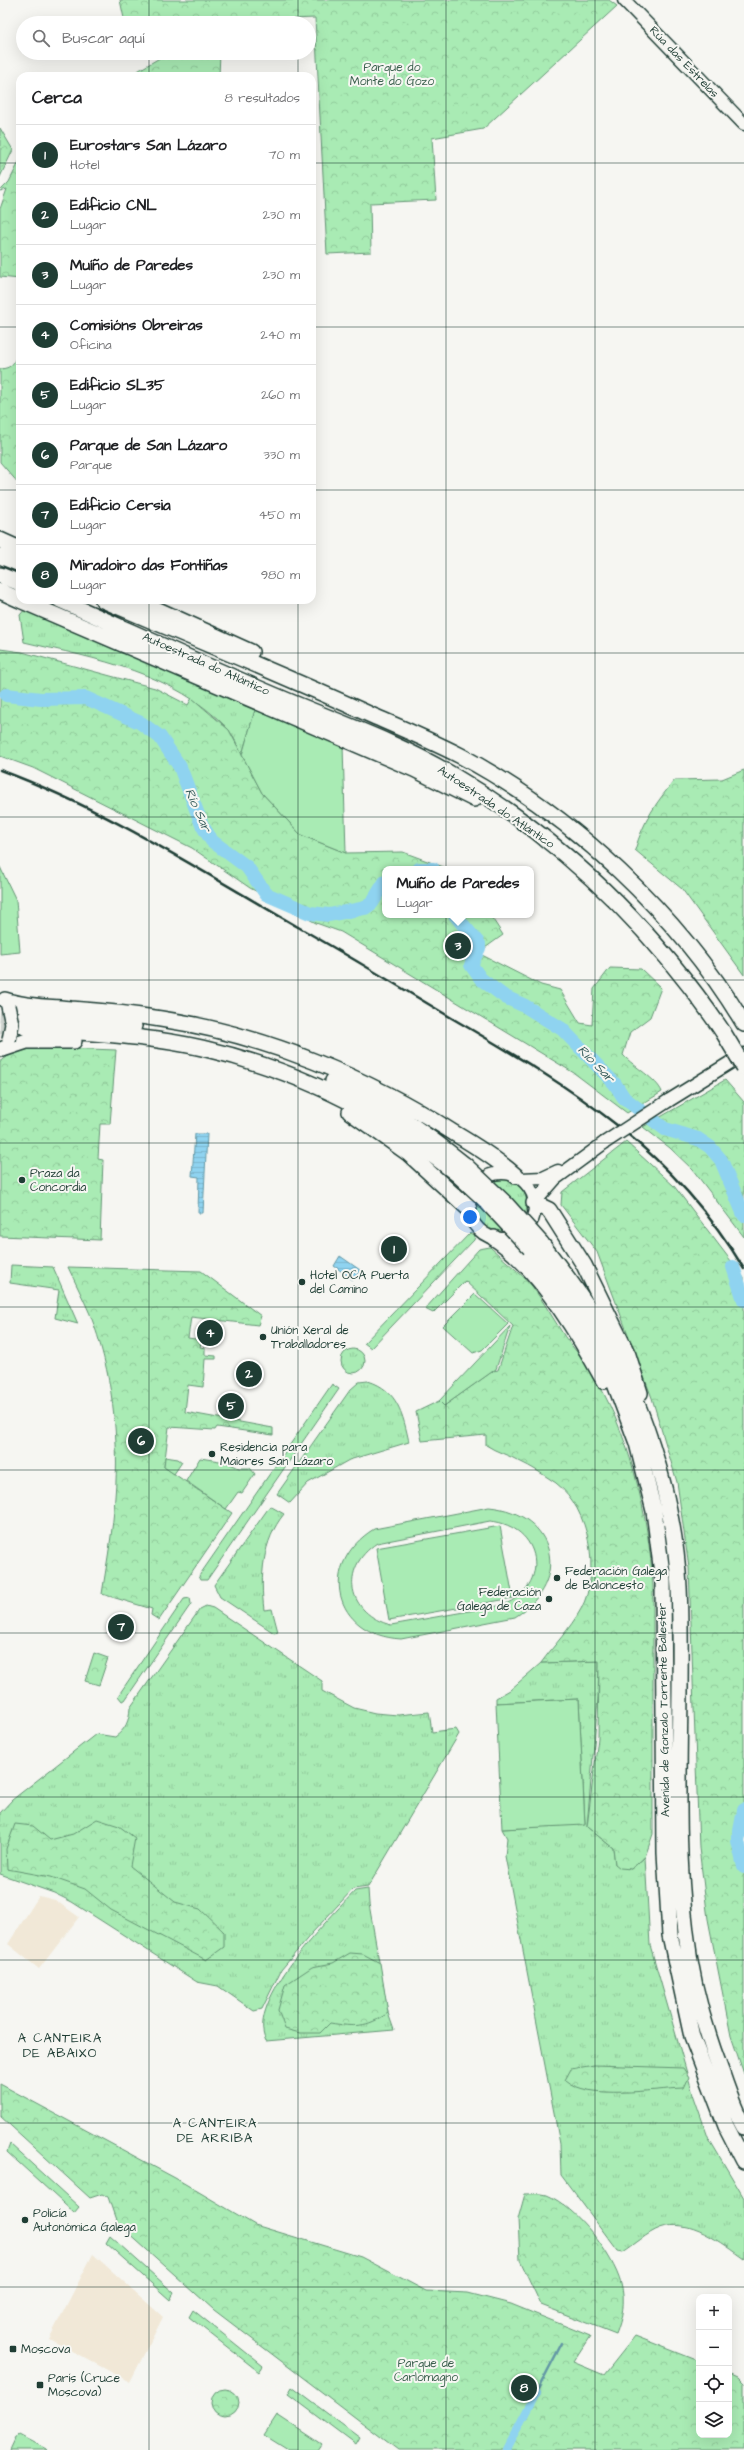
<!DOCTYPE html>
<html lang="es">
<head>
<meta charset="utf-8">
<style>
	body { margin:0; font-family:"Architects Daughter",sans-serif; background:#f2f2f2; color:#202124 }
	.controls { position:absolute; right:12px; bottom:12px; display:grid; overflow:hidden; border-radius:8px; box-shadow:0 4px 16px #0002 }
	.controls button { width:36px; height:36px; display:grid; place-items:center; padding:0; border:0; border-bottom:1px solid #e0e0e0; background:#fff; color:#202124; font:20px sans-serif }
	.you { position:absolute; left:470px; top:1217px; width:14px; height:14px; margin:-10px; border:3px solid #fff; border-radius:50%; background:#1a73e8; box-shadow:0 0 0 6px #1a73e833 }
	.badge { display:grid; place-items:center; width:26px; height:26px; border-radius:50%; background:#1f3d34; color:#fff; font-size:13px; font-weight:700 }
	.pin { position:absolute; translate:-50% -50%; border:2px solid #fff; box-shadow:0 1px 4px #0006 }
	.popup { position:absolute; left:382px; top:866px; width:152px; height:52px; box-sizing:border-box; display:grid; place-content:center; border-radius:8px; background:#fff; filter:drop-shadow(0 1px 3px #0005); font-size:13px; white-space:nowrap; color:#757577 }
	.popup b { font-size:15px; color:#202124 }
	.popup::after { content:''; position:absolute; left:50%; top:100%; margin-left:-8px; border:8px solid transparent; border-top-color:#fff }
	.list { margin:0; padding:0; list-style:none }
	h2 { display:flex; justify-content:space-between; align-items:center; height:52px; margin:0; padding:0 16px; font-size:17px }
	h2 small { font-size:13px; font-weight:400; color:#757577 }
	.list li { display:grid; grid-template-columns:26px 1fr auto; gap:12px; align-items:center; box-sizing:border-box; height:60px; padding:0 16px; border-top:1px solid #e0e0e0 }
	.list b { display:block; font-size:15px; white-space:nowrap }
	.list p { margin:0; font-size:13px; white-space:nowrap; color:#757577 }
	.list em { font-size:13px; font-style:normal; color:#757577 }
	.icon { flex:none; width:22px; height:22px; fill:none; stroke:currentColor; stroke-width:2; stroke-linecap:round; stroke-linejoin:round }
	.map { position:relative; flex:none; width:744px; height:2450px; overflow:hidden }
	.search { position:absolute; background:#fff; box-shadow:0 4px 16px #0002; left:16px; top:16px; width:300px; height:44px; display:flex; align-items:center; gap:10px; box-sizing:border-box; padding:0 14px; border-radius:22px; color:#757577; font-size:15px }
	.panel { position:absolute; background:#fff; box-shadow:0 4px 16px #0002; left:16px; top:72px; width:300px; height:532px; border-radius:12px }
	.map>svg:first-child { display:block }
	.built { fill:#f1e8d7 }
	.grass { fill:url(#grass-tufts); stroke:#649474 }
	.forest { fill:url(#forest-crowns); stroke:#649474 }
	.garden { fill:#a9ebb4; stroke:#649474; fill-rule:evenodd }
	.water { fill:url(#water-rules); stroke:#6297a5 }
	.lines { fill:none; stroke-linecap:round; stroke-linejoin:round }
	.stream { stroke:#6297a5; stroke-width:2.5 }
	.canal { stroke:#8fd3f0; stroke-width:8 }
	.river { stroke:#8fd3f0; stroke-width:14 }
	.highway-tunnel { stroke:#cbd1cc; stroke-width:15; stroke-dasharray:15 8; stroke-linecap:butt }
	.secondary-casing { stroke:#1f3d34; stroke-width:15 }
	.highway-casing { stroke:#1f3d34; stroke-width:18 }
	.secondary { stroke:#f6f6f2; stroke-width:12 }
	.highway { stroke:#f6f6f2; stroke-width:15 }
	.rail { stroke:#1f3d34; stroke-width:2.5 }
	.secondary-bridge-casing { stroke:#1f3d34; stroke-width:15; stroke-linecap:butt }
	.primary-bridge-casing { stroke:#1f3d34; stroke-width:16; stroke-linecap:butt }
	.highway-bridge-casing { stroke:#1f3d34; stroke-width:18; stroke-linecap:butt }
	.secondary-bridge { stroke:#f6f6f2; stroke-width:12 }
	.primary-bridge { stroke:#f6f6f2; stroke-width:13 }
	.highway-bridge { stroke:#f6f6f2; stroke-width:15 }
	.grid { fill:none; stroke:#1f3d34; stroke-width:1; stroke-opacity:0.55 }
	.poi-dot { fill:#1f3d34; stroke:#f6f6f2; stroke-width:1.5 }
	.labels { text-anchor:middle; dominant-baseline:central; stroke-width:4; stroke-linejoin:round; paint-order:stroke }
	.street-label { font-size:12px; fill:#1f3d34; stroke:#f6f6f2 }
	.park-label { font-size:12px; fill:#3b604e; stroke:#f6f6f2 }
	.poi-label { font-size:12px; fill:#1f3d34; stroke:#f6f6f2; text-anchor:start }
	.water-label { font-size:13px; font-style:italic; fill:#355b5a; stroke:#f6f6f2 }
	.neighbourhood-label { font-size:13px; letter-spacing:1px; fill:#1f3d34; stroke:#f6f6f2 }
</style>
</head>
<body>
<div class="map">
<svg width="744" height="2450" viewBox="0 0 744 2450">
	<defs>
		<pattern id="grass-tufts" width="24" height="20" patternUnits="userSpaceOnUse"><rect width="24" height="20" fill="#a9ebb4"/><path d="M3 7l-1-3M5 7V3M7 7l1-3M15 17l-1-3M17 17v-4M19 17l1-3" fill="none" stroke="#91ca9b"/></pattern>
		<pattern id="forest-crowns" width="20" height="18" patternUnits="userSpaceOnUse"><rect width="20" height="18" fill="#a9ebb4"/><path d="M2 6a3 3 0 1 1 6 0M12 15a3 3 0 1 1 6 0" fill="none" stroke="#91ca9b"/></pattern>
		<pattern id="water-rules" width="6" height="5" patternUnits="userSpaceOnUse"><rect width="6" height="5" fill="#8fd3f0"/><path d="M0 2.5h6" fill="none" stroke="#7bb6ce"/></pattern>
	</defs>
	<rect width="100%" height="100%" fill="#f6f6f2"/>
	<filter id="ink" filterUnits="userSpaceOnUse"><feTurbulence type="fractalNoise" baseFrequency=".025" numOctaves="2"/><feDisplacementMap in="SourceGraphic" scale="8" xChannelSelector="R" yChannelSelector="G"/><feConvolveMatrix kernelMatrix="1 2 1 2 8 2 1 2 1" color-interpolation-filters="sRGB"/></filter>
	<g filter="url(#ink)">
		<!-- built -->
		<path class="built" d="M39 1896 55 1900 79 1917 39 1969 8 1944Z
			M93 2254 163 2317 130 2382 49 2339Z"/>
		<!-- grass -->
		<path class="grass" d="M26 608 255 710 242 755C238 747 234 736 228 729 174 672 97 659 24 642L20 615Z
			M475 1205a26 26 0 1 1 52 0a26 26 0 1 1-52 0Z
			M11 1265 53 1267 78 1324 55 1318 59 1290 10 1283Z
			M341 1361a12 12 0 1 1 24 0a12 12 0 1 1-24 0Z
			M368 1381C398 1390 403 1415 409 1442L349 1460 308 1483 290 1503 277 1494 350 1390 359 1382Z
			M270 1506 284 1514C262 1541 260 1577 264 1610L272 1609 278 1632 274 1633 220 1597 214 1585Z
			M206 1606 213 1608 322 1681V1691L354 1708 375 1713 398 1715 429 1712 432 1732 456 1729 459 1734 368 1887 353 1889 312 1933 281 1970 262 2009 254 2011 218 1986 197 1982 72 1902 54 1893 0 1874V1813L12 1800 96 1734 115 1737C126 1729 129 1721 130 1708L200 1609Z
			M599 1661 598 1698 587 1827 613 1848 615 1864 631 1869 645 1857 650 1945 693 2094 708 2137 744 2198V2259C721 2243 690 2217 660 2228 647 2233 634 2245 623 2252L618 2251 561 2175 560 2144 505 1856 507 1838 502 1829 585 1824 579 1699 496 1703V1698L510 1690 541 1663Z
			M368 1889 369 1904 388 2013 394 2030 266 2041C245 2001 330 1918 355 1891Z"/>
		<!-- forest -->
		<path class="forest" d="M120 0H609L617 6 483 129 432 138 436 200 370 203 371 252 327 254 315 18 194 23H125Z
			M168 53H220L219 76H129Z
			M0 128 13 150 0 177Z
			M20 160V279L0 277V209L7 189 0 191 9 182Z
			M20 349V485L0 462V369C15 368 14 360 20 349Z
			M0 649 22 652 155 688 188 705 192 698 229 730 262 793 301 835 346 853 403 852 449 869H385V915H490L503 935 478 953 541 985 560 990 580 1023 592 1025 594 989 610 968 641 969 661 988 650 1017 630 1032 623 1055C634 1067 657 1079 662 1092L627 1113 574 1073 341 932 316 923 250 888 192 848 33 768 0 756Z
			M744 770V975L682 889 635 850C643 822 656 802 675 780L722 779Z
			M36 1047 116 1050 110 1124H100L98 1159 103 1160 100 1240 0 1236V1062L11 1054Z
			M725 1080 744 1102V1237L693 1170 670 1148 643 1127Z
			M626 1142 674 1186 744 1278V2074L731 2036 708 1919 699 1848 689 1568 677 1482 652 1398 597 1252 561 1205 562 1192Z
			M490 1247C503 1259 520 1272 532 1286 544 1302 554 1320 565 1337 573 1348 582 1357 589 1368 629 1429 649 1515 653 1587V1834L645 1857 631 1869 620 1868 615 1864 613 1848 587 1827 598 1738 599 1661 541 1663C554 1645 570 1629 581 1609 601 1573 590 1509 556 1483 544 1475 532 1467 519 1461 509 1455 496 1452 486 1445V1435L422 1441 416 1412 439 1401 444 1406 493 1371 498 1370 513 1326 465 1281 433 1313 425 1309 479 1249Z
			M68 1267 201 1271 261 1316 258 1325 191 1317 188 1338 202 1340 200 1347 205 1348V1355L216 1356V1359H205L203 1387 188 1385 185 1412 273 1428V1435L217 1427 215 1430 169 1427 164 1467 232 1513 159 1620 151 1615 152 1609 102 1594C107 1562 113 1530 115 1497 120 1438 112 1370 90 1314 83 1298 75 1282 68 1267Z
			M94 1653 108 1658 99 1685 85 1681Z
			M97 1819 119 1826 135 1838 130 1866 175 1902 200 1909 224 1932V1947L206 1960 111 1910 85 1889 51 1877 7 1869 6 1849 15 1824 33 1826 50 1840 73 1834Z
			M350 1953 363 1954 380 1963 388 2013C366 2028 355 2027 330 2023L320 2033H300L285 2029 278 2010 285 1985 312 1967 333 1963Z
			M594 2065 683 2068 689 2077 684 2088C654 2089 588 2101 565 2080L571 2069Z
			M0 2084 175 2178 255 2225 361 2257 426 2291 468 2293 511 2304 590 2336 573 2362 604 2375 635 2336 699 2361V2435H729V2373L738 2377 744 2383V2450H398L214 2310 117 2223 108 2197 102 2194 90 2198 0 2116Z
			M525 2194C531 2194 541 2193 547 2195 576 2207 613 2254 621 2284 626 2301 622 2319 616 2334L541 2305 520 2260 518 2219Z
			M211 2403a14 14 0 1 1 28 0a14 14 0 1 1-28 0Z"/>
		<!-- garden -->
		<path class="garden" d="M255 710 343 745 346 853 301 835 262 793 242 755Z
			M0 867 16 900 20 952 0 954Z
			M470 1233 475 1236 474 1240 371 1348 364 1343Z
			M475 1294 508 1324 482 1350 473 1353 443 1326Z
			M510 1326 496 1369 444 1406 439 1401Z
			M332 1384 339 1389 207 1580H201L199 1576Z
			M165 1457 178 1459 182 1462 174 1474 164 1467Z
			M200 1458 226 1462 239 1468H250L255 1474 242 1493 238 1492 226 1509 186 1481Z
			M489 1507C556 1513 572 1581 515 1617L401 1639C333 1635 317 1564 374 1529ZM490 1521C542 1526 552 1586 503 1605L391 1625C348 1614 338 1569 377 1543Z
			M500 1526 513 1598 389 1620 376 1548Z
			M190 1598 191 1604 125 1700 122 1701 118 1696 184 1599Z
			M579 1699 585 1825 502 1829 496 1703Z
			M10 2144 79 2207 74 2213 7 2152Z
			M110 2236 174 2293 170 2300 106 2243Z
			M193 2310 263 2366 259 2372 189 2317Z
			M292 2387 360 2438 356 2445 288 2394Z
			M277 2415 321 2444 317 2450H288L264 2435Z
			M20 2435 48 2450H9L15 2437Z"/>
		<!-- water -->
		<path class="water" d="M195 1134H207L203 1213H198L199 1177 192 1176Z
			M340 1256 360 1270 353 1280 334 1266Z"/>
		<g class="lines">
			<!-- stream -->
			<path class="stream" d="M536 2393 562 2343"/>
			<!-- canal -->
			<path class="canal" d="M506 2450 536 2393"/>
			<!-- river -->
			<path class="river" d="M6 695 41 699 86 698 141 723 160 737 180 767 202 825 212 841 247 867 266 894 310 913 329 915 365 908 372 903 385 882
				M419 869H433
				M455 915 479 944V948L471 965 481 979 505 997 525 1006 562 1029 615 1084 624 1098 665 1129 698 1139 710 1147 721 1160 744 1215
				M733 1267 744 1300
				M744 1810 738 1841 744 1867"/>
			<!-- highway-tunnel -->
			<path class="highway-tunnel" d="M0 1014 25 1016
				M0 1026 25 1027"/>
			<!-- secondary casing -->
			<g class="secondary-casing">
				<path id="secondary" d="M624 0 744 124
					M668 1101 744 1054
					M469 1206a33 33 0 1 1 66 0a33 33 0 1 1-66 0Z
					M521 1179 543 1178 558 1171
					M534 1203 555 1179 604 1143"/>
			</g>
			<!-- highway casing -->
			<g class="highway-casing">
				<path id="highway" d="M0 540 20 549
					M0 556 20 564
					M0 575 20 583
					M0 591 20 600
					M20 600 414 769 474 799
					M60 600C139 635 218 672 298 705 349 726 401 745 449 773 561 838 651 926 723 1032
					M103 600C193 638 283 675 371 715 401 728 432 741 461 756 572 815 679 915 744 1024
					M136 600 251 652
					M5 1000C26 1007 49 1007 71 1009 101 1011 131 1014 161 1019 262 1034 369 1078 454 1133 476 1146 497 1159 516 1176
					M25 1016 134 1026
					M25 1027C84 1033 144 1035 202 1048 263 1062 324 1086 379 1118 406 1134 432 1155 457 1174
					M3 1049 27 1041H74
					M333 1081C381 1101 425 1133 465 1165
					M350 1112 409 1154 469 1209
					M534 1203 549 1210 584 1265 628 1355 640 1393
					M494 1238C538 1266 579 1335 604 1381
					M541 1243C559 1266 577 1289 593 1315 641 1395 674 1493 679 1587 684 1701 672 1819 686 1932 691 1979 704 2027 721 2071 728 2090 734 2110 744 2127
					M530 1248 580 1316 615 1384 637 1443 654 1511 663 1581 665 1853 670 1935 692 2037 726 2126 744 2161"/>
			</g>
			<!-- secondary -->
			<use href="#secondary" class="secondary"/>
			<!-- highway -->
			<use href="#highway" class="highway"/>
			<!-- rail -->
			<path class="rail" d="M0 770C106 809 201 871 298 927 351 957 403 989 455 1020 572 1088 673 1149 744 1269"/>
			<!-- secondary-bridge casing -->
			<g class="secondary-bridge-casing">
				<path id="secondary-bridge" d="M604 1143 668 1101"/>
			</g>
			<!-- primary-bridge casing -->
			<g class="primary-bridge-casing">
				<path id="primary-bridge" d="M8 1006 12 1024 9 1040"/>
			</g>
			<!-- highway-bridge casing -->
			<g class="highway-bridge-casing">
				<path id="highway-bridge" d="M723 1032 744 1067
					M465 1165 506 1204 541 1243
					M457 1174 483 1198 530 1248"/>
			</g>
			<!-- secondary-bridge -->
			<use href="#secondary-bridge" class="secondary-bridge"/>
			<!-- primary-bridge -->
			<use href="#primary-bridge" class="primary-bridge"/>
			<!-- highway-bridge -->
			<use href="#highway-bridge" class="highway-bridge"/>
		</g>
	</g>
	<!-- grid -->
	<path class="grid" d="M149 0V23M298 0V23M446 0V2450M595 0V2450M149 53V76M298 53V76M0 163H20M312 163H744M0 327H20M312 327H744M0 490H20M312 490H744M149 600V2450M298 600V2450M0 653H744M0 817H744M0 980H744M0 1143H744M0 1307H744M0 1470H744M0 1633H744M0 1797H744M0 1960H744M0 2123H744M0 2287H744"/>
	<!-- markers -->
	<g class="poi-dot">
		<circle cx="22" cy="1180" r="4"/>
		<circle cx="302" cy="1282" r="4"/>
		<circle cx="263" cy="1337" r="4"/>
		<circle cx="212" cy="1454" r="4"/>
		<circle cx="557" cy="1578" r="4"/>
		<circle cx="549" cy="1599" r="4"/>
		<circle cx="25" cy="2220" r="4"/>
		<rect x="9" y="2345" width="8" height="8" rx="2"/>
		<rect x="36" y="2381" width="8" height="8" rx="2"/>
	</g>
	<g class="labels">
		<!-- street labels -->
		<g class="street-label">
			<text transform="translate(684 62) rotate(46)">Rúa das Estrelas</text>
			<text transform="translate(206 664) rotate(24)">Autoestrada do Atlántico</text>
			<text transform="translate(496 807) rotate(34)">Autoestrada do Atlántico</text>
			<text transform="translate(664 1710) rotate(-91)">Avenida de Gonzalo Torrente Ballester</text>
		</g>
		<!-- park labels -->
		<g class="park-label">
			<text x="392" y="67">Parque do<tspan x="392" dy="14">Monte do Gozo</tspan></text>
			<text x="426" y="2363">Parque de<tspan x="426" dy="14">Carlomagno</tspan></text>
		</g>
		<!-- poi labels -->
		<g class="poi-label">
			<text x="30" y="1173">Praza da<tspan x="30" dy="14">Concordia</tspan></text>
			<text x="310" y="1275">Hotel OCA Puerta<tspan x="310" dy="14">del Camino</tspan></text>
			<text x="271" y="1330">Unión Xeral de<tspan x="271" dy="14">Traballadores</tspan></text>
			<text x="220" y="1447">Residencia para<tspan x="220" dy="14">Maiores San Lázaro</tspan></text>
			<text x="565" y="1571">Federación Galega<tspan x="565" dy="14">de Baloncesto</tspan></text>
			<text x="541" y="1592" text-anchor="end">Federación<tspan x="541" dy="14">Galega de Caza</tspan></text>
			<text x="33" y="2213">Policía<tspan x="33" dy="14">Autonómica Galega</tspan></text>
			<text x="21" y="2349">Moscova</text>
			<text x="48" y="2378">París (Cruce<tspan x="48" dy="14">Moscova)</tspan></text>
		</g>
		<!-- water labels -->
		<g class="water-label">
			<text transform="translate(198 810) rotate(66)">Río Sar</text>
			<text transform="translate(596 1064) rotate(46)">Río Sar</text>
		</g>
		<!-- neighbourhood labels -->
		<g class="neighbourhood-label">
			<text x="60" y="2038">A CANTEIRA<tspan x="60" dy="15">DE ABAIXO</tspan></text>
			<text x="215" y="2123">A CANTEIRA<tspan x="215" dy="15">DE ARRIBA</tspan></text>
		</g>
	</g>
</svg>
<div class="controls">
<button>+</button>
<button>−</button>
<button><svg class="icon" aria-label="locate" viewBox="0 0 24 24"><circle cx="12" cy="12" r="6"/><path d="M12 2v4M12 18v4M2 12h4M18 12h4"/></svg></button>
<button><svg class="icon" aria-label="layers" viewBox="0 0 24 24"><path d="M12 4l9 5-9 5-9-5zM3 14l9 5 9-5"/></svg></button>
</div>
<div class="you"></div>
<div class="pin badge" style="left:394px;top:1249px">1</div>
<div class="pin badge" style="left:249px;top:1374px">2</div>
<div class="pin badge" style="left:458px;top:946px">3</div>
<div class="popup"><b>Muíño de Paredes</b>Lugar</div>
<div class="pin badge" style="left:210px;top:1333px">4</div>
<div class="pin badge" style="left:231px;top:1406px">5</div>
<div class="pin badge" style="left:141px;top:1441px">6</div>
<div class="pin badge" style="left:121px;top:1627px">7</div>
<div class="pin badge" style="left:524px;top:2388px">8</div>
<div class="search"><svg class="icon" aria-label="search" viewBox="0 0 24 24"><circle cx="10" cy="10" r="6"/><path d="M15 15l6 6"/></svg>Buscar aquí</div>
<section class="panel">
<h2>Cerca<small>8 resultados</small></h2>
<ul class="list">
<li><span class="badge">1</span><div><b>Eurostars San Lázaro</b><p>Hotel</p></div><em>70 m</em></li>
<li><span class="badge">2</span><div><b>Edificio CNL</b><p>Lugar</p></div><em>230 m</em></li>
<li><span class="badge">3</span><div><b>Muíño de Paredes</b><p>Lugar</p></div><em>230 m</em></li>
<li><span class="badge">4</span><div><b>Comisións Obreiras</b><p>Oficina</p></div><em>240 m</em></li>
<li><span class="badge">5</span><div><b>Edificio SL35</b><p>Lugar</p></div><em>260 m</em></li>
<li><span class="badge">6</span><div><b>Parque de San Lázaro</b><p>Parque</p></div><em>330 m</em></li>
<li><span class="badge">7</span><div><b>Edificio Cersia</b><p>Lugar</p></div><em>450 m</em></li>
<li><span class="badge">8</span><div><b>Miradoiro das Fontiñas</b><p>Lugar</p></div><em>980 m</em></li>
</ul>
</section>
</div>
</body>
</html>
